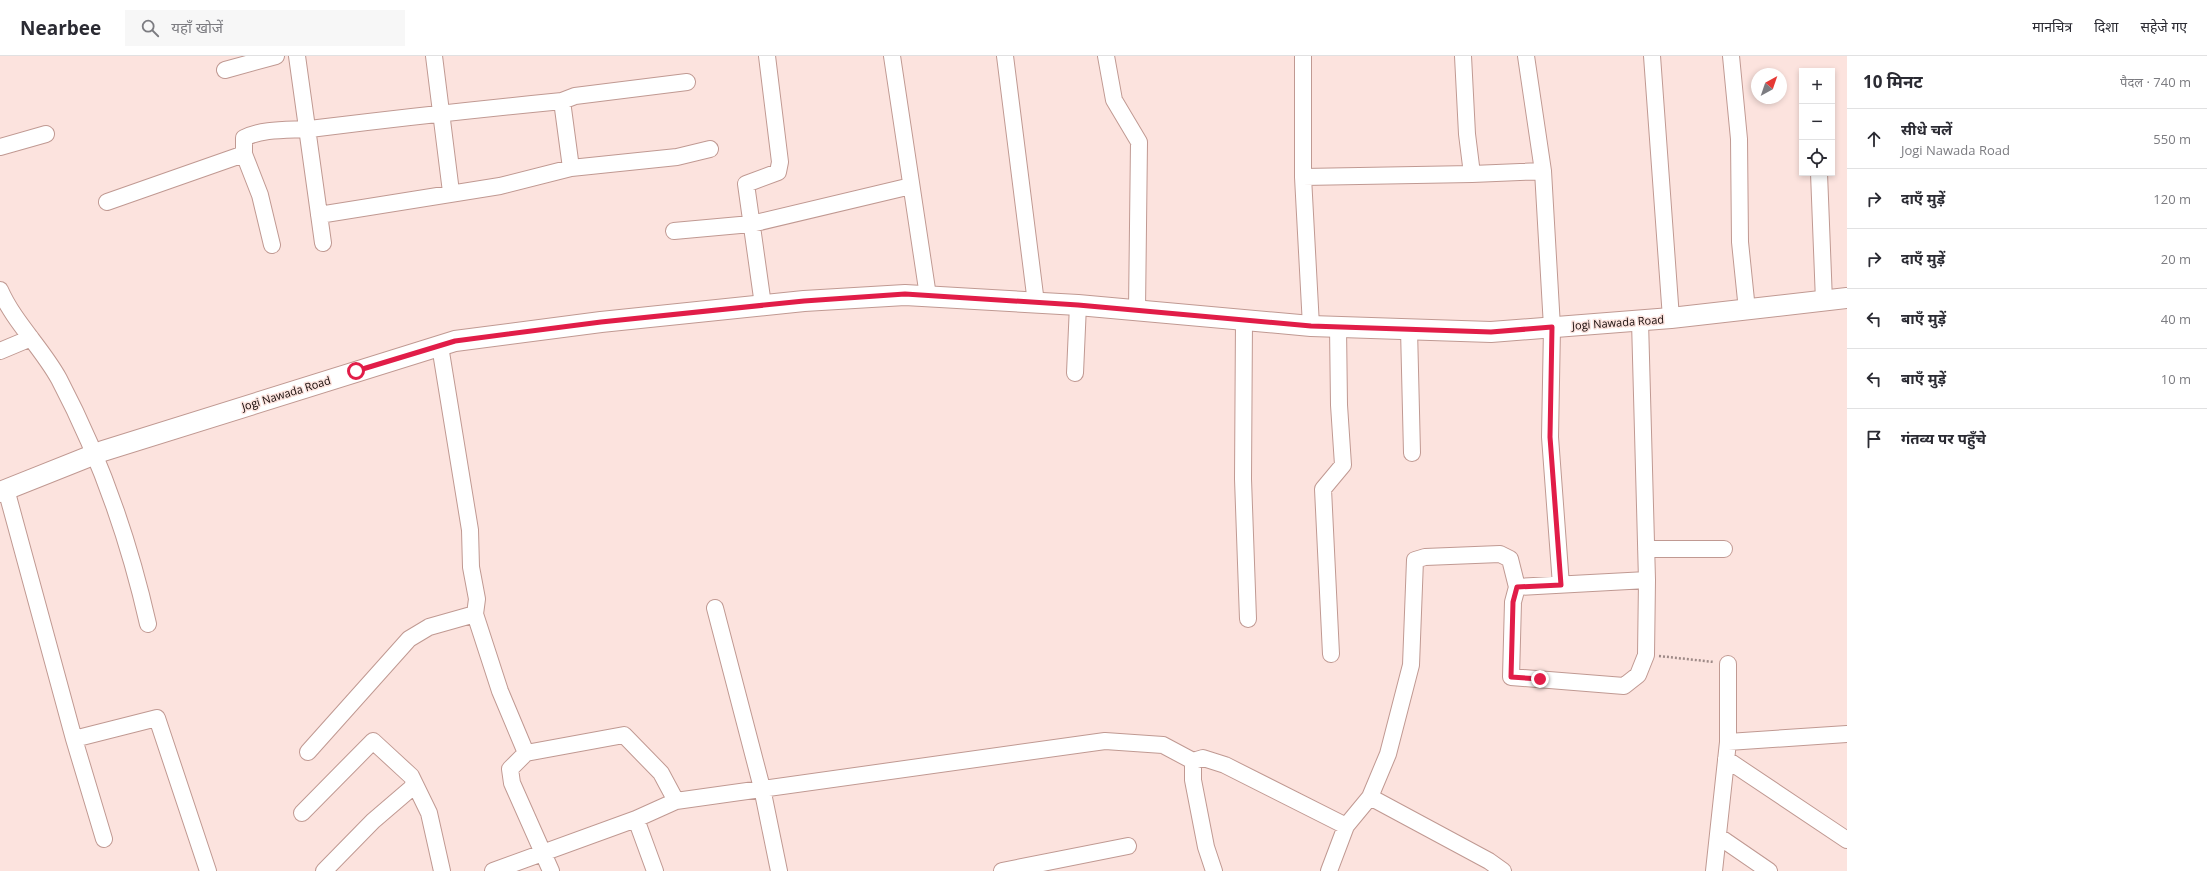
<!DOCTYPE html>
<html lang="hi">
<head>
<meta charset="utf-8">
<style>
	body { margin:0; font-family:"Open Sans","Noto Sans Devanagari",sans-serif; background:#f7f7f7; color:#2b2b33 }
	.controls { position:absolute; right:12px; top:12px; display:grid; overflow:hidden; border-radius:0px; box-shadow:0 2px 6px #0003 }
	.controls button { width:36px; height:36px; display:grid; place-items:center; padding:0; border:0; border-bottom:1px solid #e1e1e2; background:#fff; color:#2b2b33; font:20px sans-serif }
	.compass { position:absolute; left:1751px; top:12px; width:36px; height:36px; border-radius:50%; background:#fff; box-shadow:0 2px 6px #0003; rotate:40deg }
	.stop { position:absolute; width:12px; height:12px; margin:-9px; border:3px solid #e11d48; border-radius:50%; background:#fff }
	.stop.end { background:#e11d48; border-color:#fff; box-shadow:0 1px 4px #0008 }
	.list { margin:0; padding:0; list-style:none }
	h2 { display:flex; justify-content:space-between; align-items:center; height:52px; margin:0; padding:0 16px; font-size:17px }
	h2 small { font-size:13px; font-weight:400; color:#7c7c81 }
	.list li { display:grid; grid-template-columns:26px 1fr auto; gap:12px; align-items:center; box-sizing:border-box; height:60px; padding:0 16px; border-top:1px solid #e1e1e2 }
	.list b { display:block; font-size:15px; white-space:nowrap }
	.list p { margin:0; font-size:13px; white-space:nowrap; color:#7c7c81 }
	.list em { font-size:13px; font-style:normal; color:#7c7c81 }
	.icon { flex:none; width:22px; height:22px; fill:none; stroke:currentColor; stroke-width:2; stroke-linecap:round; stroke-linejoin:round }
	.map { position:relative; flex:none; width:1847px; height:815px; overflow:hidden }
	header { display:flex; align-items:center; gap:24px; box-sizing:border-box; height:56px; padding:0 20px; background:#fff; border-bottom:1px solid #e1e1e2 }
	header strong { font-size:19px }
	nav { display:flex; gap:22px; margin-inline-start:auto; font-size:14px }
	.search { width:280px; height:36px; background:#f7f7f7; display:flex; align-items:center; gap:10px; box-sizing:border-box; padding:0 14px; border-radius:0px; color:#7c7c81; font-size:15px }
	main { display:flex }
	aside { flex:1; background:#fff }
	.map>svg:first-child { display:block }
	.lines { fill:none; stroke-linecap:round; stroke-linejoin:round }
	.minor-casing { stroke:#c09992; stroke-width:18 }
	.tertiary-casing { stroke:#c09992; stroke-width:22 }
	.path { stroke:#9e8a87; stroke-width:2.5; stroke-dasharray:2 2; stroke-linecap:butt }
	.minor { stroke:#fff; stroke-width:16 }
	.tertiary { stroke:#fff; stroke-width:20 }
	.route { stroke:#e11d48; stroke-width:5 }
	.labels { text-anchor:middle; dominant-baseline:central; stroke-width:3; stroke-linejoin:round; paint-order:stroke }
	.street-label { font-size:11px; fill:#140806; stroke:#fce3de }
</style>
</head>
<body>
<header>
<strong>Nearbee</strong>
<div class="search"><svg class="icon" aria-label="search" viewBox="0 0 24 24"><circle cx="10" cy="10" r="6"/><path d="M15 15l6 6"/></svg>यहाँ खोजें</div>
<nav><a>मानचित्र</a><a>दिशा</a><a>सहेजे गए</a></nav>
</header>
<main>
<div class="map">
<svg width="1847" height="815" viewBox="0 0 1847 815">
	<rect width="100%" height="100%" fill="#fce3de"/>
	<g class="lines">
		<!-- minor casing -->
		<g class="minor-casing">
			<path id="minor" d="M297 0 323 187
				M434 0 451 136
				M892 0 928 240
				M1005 0 1036 247
				M1106 0 1114 44 1139 86 1137 254
				M1303 0V121L1311 270
				M1463 0 1467 78 1472 118
				M1526 0 1543 115 1552 271 1550 381 1561 529
				M1652 0 1671 262
				M1731 0 1739 83 1740 186 1747 254
				M225 14 276 0
				M562 45 571 112
				M0 91 46 78
				M1819 117 1824 245
				M1303 121 1472 118 1543 115
				M107 146 244 98
				M319 159 500 130 571 112 677 101 710 93
				M674 175 751 168 911 130
				M272 189 260 139 244 98V82C266 71 295 75 318 72 399 62 481 53 562 45L575 40 687 26
				M0 234C14 266 42 292 59 323 99 399 129 484 148 568
				M763 249 746 128 778 116 780 106 767 0
				M1244 264 1243 423 1248 563
				M1409 273 1412 397
				M440 290 470 474 471 511 477 543 475 558 500 635 526 697
				M0 295 31 282
				M1075 317 1078 249
				M6 433 74 683 104 783
				M1646 493H1724
				M1517 531 1647 524
				M715 552 762 732 779 815
				M1331 598 1323 433 1343 409 1339 349 1338 271
				M74 683 157 662 208 815
				M1728 686 1847 678
				M308 696 409 583 429 571 475 558
				M1726 703 1847 784
				M1193 705V724L1206 791 1214 815
				M1370 741 1489 805 1503 815
				M302 757 373 685 411 720 429 757 442 815
				M636 763 655 815
				M1718 780 1769 815
				M324 815 373 765 415 729
				M493 815 636 763 676 745 1105 685 1163 689 1193 705 1203 702 1225 709 1346 770
				M551 815 512 727 510 713 526 697 624 679 661 717 676 745
				M1002 815 1128 790
				M1329 815 1346 770 1370 741 1388 698 1411 609 1415 504 1425 501 1500 498 1510 503 1517 531 1513 546 1511 621 1624 630 1638 619 1646 599 1647 524 1640 265
				M1714 815 1728 686V608"/>
		</g>
		<!-- tertiary casing -->
		<g class="tertiary-casing">
			<path id="tertiary" d="M0 436 103 395 455 285 601 266 804 245 905 239 1078 249 1311 270 1491 276 1671 262 1847 242"/>
		</g>
		<!-- path -->
		<path class="path" d="M1659 600 1714 606"/>
		<!-- minor -->
		<use href="#minor" class="minor"/>
		<!-- tertiary -->
		<use href="#tertiary" class="tertiary"/>
	</g>
	<g class="lines">
		<!-- route -->
		<path class="route" d="M356 315 455 285 601 266 804 245 905 238 1078 249 1311 270 1491 276 1552 271 1550 381 1561 529 1517 531 1513 546 1511 621 1540 623"/>
	</g>
	<g class="labels">
		<!-- street labels -->
		<g class="street-label">
			<text transform="translate(1618 266) rotate(-4)">Jogi Nawada Road</text>
			<text transform="translate(286 337) rotate(-17)">Jogi Nawada Road</text>
		</g>
	</g>
</svg>
<div class="controls">
<button>+</button>
<button>−</button>
<button><svg class="icon" aria-label="locate" viewBox="0 0 24 24"><circle cx="12" cy="12" r="6"/><path d="M12 2v4M12 18v4M2 12h4M18 12h4"/></svg></button>
</div>
<svg class="compass" viewBox="-18 -18 36 36"><path d="M0-13l5 13h-10z" fill="#e53935"/><path d="M0 13l5-13h-10z" fill="#7c7c81"/></svg>
<div class="stop" style="left:356px;top:315px"></div>
<div class="stop end" style="left:1540px;top:623px"></div>
</div>
<aside>
<h2>10 मिनट<small>पैदल · 740 m</small></h2>
<ul class="list">
<li><svg class="icon" aria-label="ahead" viewBox="0 0 24 24"><path d="M12 20V5M6 11l6-6 6 6"/></svg><div><b>सीधे चलें</b><p>Jogi Nawada Road</p></div><em>550 m</em></li>
<li><svg class="icon" aria-label="right" viewBox="0 0 24 24"><path d="M7 20v-9h11M14 6l5 5-5 5"/></svg><div><b>दाएँ मुड़ें</b></div><em>120 m</em></li>
<li><svg class="icon" aria-label="right" viewBox="0 0 24 24"><path d="M7 20v-9h11M14 6l5 5-5 5"/></svg><div><b>दाएँ मुड़ें</b></div><em>20 m</em></li>
<li><svg class="icon" aria-label="left" viewBox="0 0 24 24"><path d="M17 20v-9H6M10 6l-5 5 5 5"/></svg><div><b>बाएँ मुड़ें</b></div><em>40 m</em></li>
<li><svg class="icon" aria-label="left" viewBox="0 0 24 24"><path d="M17 20v-9H6M10 6l-5 5 5 5"/></svg><div><b>बाएँ मुड़ें</b></div><em>10 m</em></li>
<li><svg class="icon" aria-label="arrive" viewBox="0 0 24 24"><path d="M6 21V4h12l-3 4 3 4H6"/></svg><div><b>गंतव्य पर पहुँचे</b></div></li>
</ul>
</aside>
</main>
</body>
</html>
